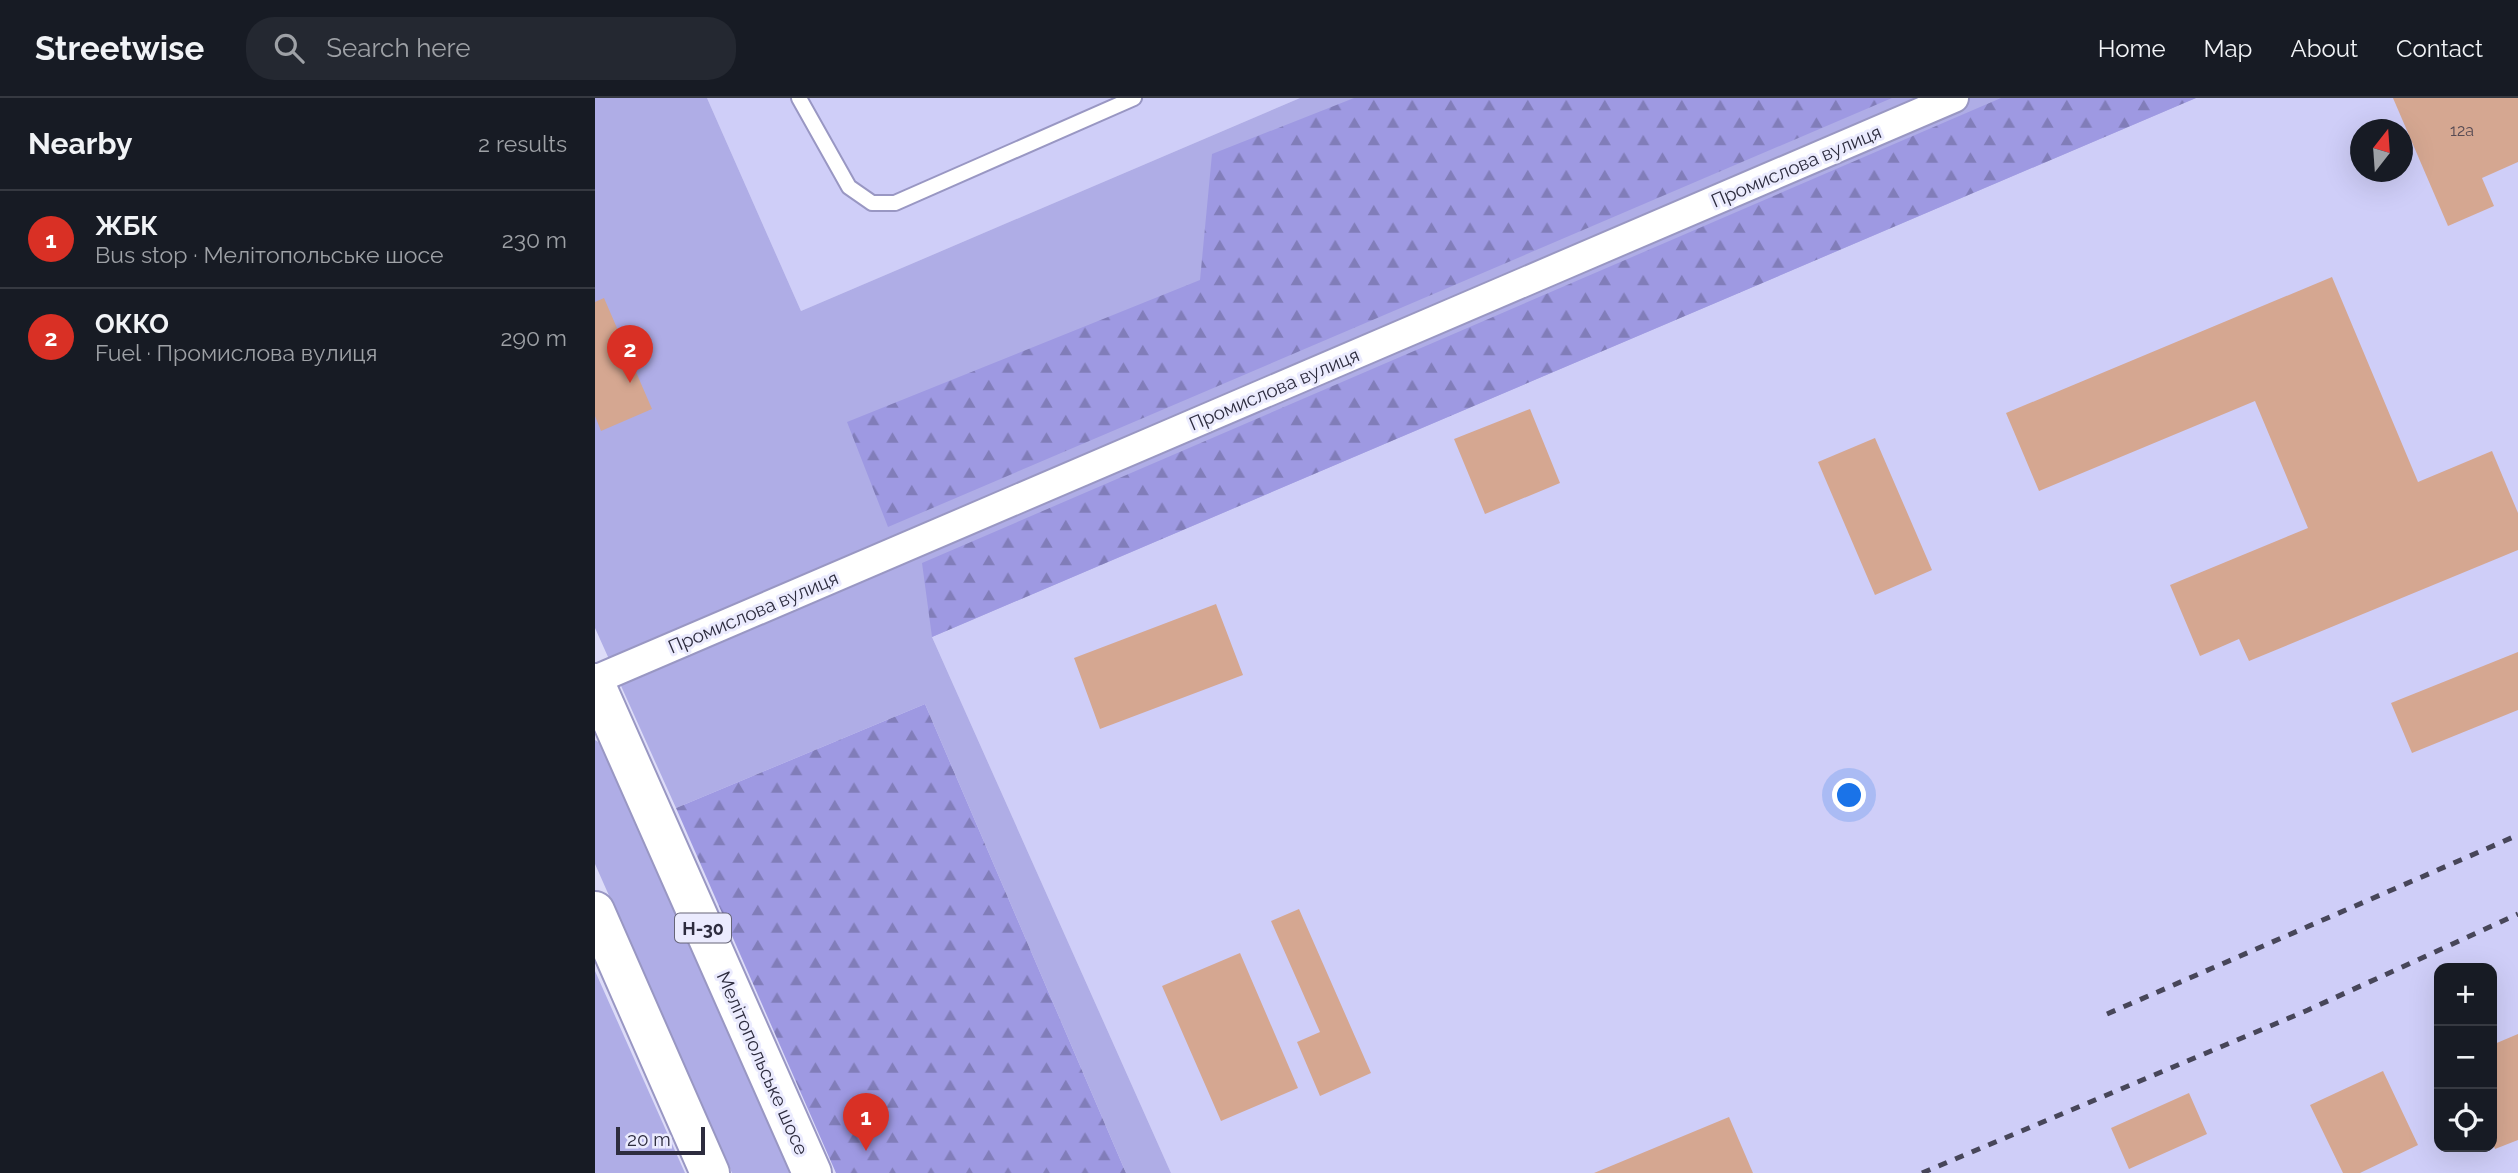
<!DOCTYPE html>
<html lang="en">
<head>
<meta charset="utf-8">
<style>
	body { margin:0; font-family:Raleway,sans-serif; background:#242831; color:#f1f3f6 }
	.controls { position:absolute; right:21px; bottom:21px; display:grid; overflow:hidden; border-radius:14px; box-shadow:0 7px 28px #0002 }
	.controls button { width:63px; height:63px; display:grid; place-items:center; padding:0; border:0; border-bottom:2px solid #363941; background:#171b24; color:#f1f3f6; font:35px sans-serif }
	.compass { position:absolute; left:1755px; top:21px; width:63px; height:63px; border-radius:50%; background:#171b24; box-shadow:0 7px 28px #0002; rotate:17deg }
	.scale { position:absolute; left:21px; bottom:18px; width:89px; box-sizing:border-box; padding-left:7px; border:4px solid #2d2c3e; border-top:0; font-size:19px; line-height:24px; white-space:nowrap; color:#2d2c3e; -webkit-text-stroke:5px #ebebfe; paint-order:stroke }
	.you { position:absolute; left:1255px; top:698px; width:24px; height:24px; margin:-18px; border:5px solid #fff; border-radius:50%; background:#1a73e8; box-shadow:0 0 0 10px #1a73e833 }
	.badge { display:grid; place-items:center; width:46px; height:46px; border-radius:50%; background:#d93025; color:#fff; font-size:23px; font-weight:700 }
	.pin { position:absolute; translate:-50% -58px; filter:drop-shadow(0 2px 4px #0008) }
	.pin::after { content:''; position:absolute; top:37px; width:24px; height:21px; background:inherit; clip-path:polygon(0 0,100% 0,50% 100%) }
	.list { margin:0; padding:0; list-style:none }
	h2 { display:flex; justify-content:space-between; align-items:center; height:91px; margin:0; padding:0 28px; font-size:30px }
	h2 small { font-size:23px; font-weight:400; color:#9ea1a6 }
	.list li { display:grid; grid-template-columns:46px 1fr auto; gap:21px; align-items:center; box-sizing:border-box; height:98px; padding:0 28px; border-top:2px solid #363941 }
	.list b { display:block; font-size:26px; white-space:nowrap }
	.list p { margin:0; font-size:23px; white-space:nowrap; color:#9ea1a6 }
	.list em { font-size:23px; font-style:normal; color:#9ea1a6 }
	.icon { flex:none; width:38px; height:38px; fill:none; stroke:currentColor; stroke-width:2; stroke-linecap:round; stroke-linejoin:round }
	.map { position:relative; flex:none; width:1923px; height:1075px; overflow:hidden }
	header { display:flex; align-items:center; gap:42px; box-sizing:border-box; height:98px; padding:0 35px; background:#171b24; border-bottom:2px solid #363941 }
	header strong { font-size:33px }
	nav { display:flex; gap:38px; margin-inline-start:auto; font-size:24px }
	.search { width:490px; height:63px; background:#242831; display:flex; align-items:center; gap:18px; box-sizing:border-box; padding:0 24px; border-radius:28px; color:#9ea1a6; font-size:26px }
	main { display:flex }
	aside { flex:1; background:#171b24 }
	.map>svg:first-child { display:block }
	.built { fill:#cfcef8; fill-rule:evenodd }
	.green { fill:#afade6 }
	.forest { fill:url(#forest-firs) }
	.building { fill:#d5a791 }
	.lines { fill:none; stroke-linecap:round; stroke-linejoin:round }
	.service-casing { stroke:#9997c3; stroke-width:18 }
	.minor-casing { stroke:#9997c3; stroke-width:32 }
	.primary-casing { stroke:#9997c3; stroke-width:42 }
	.service { stroke:#fff; stroke-width:14 }
	.minor { stroke:#fff; stroke-width:28 }
	.primary { stroke:#fff; stroke-width:38 }
	.rail { stroke:#474659; stroke-width:5; stroke-dasharray:9 9; stroke-linecap:butt }
	.labels { text-anchor:middle; dominant-baseline:central; stroke-width:6; stroke-linejoin:round; paint-order:stroke }
	.number-label { font-size:16px; fill:#574b53 }
	.shield { fill:#ebebfe; stroke:#666578; stroke-width:2 }
	.shield-label { font-size:18px; font-weight:bold; fill:#2d2c3e }
	.street-label { font-size:19px; fill:#2d2c3e; stroke:#ebebfe }
</style>
</head>
<body>
<header>
<strong>Streetwise</strong>
<div class="search"><svg class="icon" aria-label="search" viewBox="0 0 24 24"><circle cx="10" cy="10" r="6"/><path d="M15 15l6 6"/></svg>Search here</div>
<nav><a>Home</a><a>Map</a><a>About</a><a>Contact</a></nav>
</header>
<main>
<aside>
<h2>Nearby<small>2 results</small></h2>
<ul class="list">
<li><span class="badge">1</span><div><b>ЖБК</b><p>Bus stop · Мелітопольське шосе</p></div><em>230 m</em></li>
<li><span class="badge">2</span><div><b>ОККО</b><p>Fuel · Промислова вулиця</p></div><em>290 m</em></li>
</ul>
</aside>
<div class="map">
<svg width="1923" height="1075" viewBox="0 0 1923 1075">
	<defs>
		<pattern id="forest-firs" width="22" height="20" patternUnits="userSpaceOnUse" patternTransform="scale(1.75)"><rect width="22" height="20" fill="#9e99e2"/><path d="M5 1l3.5 6h-7zM16 11l3.5 6h-7z" fill="#817db9"/></pattern>
	</defs>
	<rect width="100%" height="100%" fill="#dddcf8"/>
	<!-- built -->
	<path class="built" d="M112 0H705L206 213Z
		M1601 0H1923V1075H576L337 539ZM1766 32H1808V74H1766ZM1844 870H1897V1049H1844Z"/>
	<!-- green -->
	<path class="green" d="M0 0H112L206 213 705 0H1601L337 539 576 1075H531L330 606 81 710 0 530Z
		M0 642 5 645 195 1075H137L0 766Z
		M0 873 90 1075H0Z"/>
	<!-- forest -->
	<path class="forest" d="M759 0H1297L293 429 252 324 605 182 617 56Z
		M1406 0H1601L337 539 327 465Z
		M330 606 531 1075H241L81 710Z"/>
	<!-- building -->
	<path class="building" d="M1798 0H1923V64L1887 80 1899 108 1853 128Z
		M1737 179 1823 384 1897 353 1923 415V452L1654 563 1644 541 1605 558 1575 487 1713 430 1660 303 1444 393 1411 315Z
		M9 200 57 311 6 333 0 318V204Z
		M935 311 965 385 890 416 859 341Z
		M1280 340 1337 472 1280 497 1223 364Z
		M621 506 648 577 505 631 479 560Z
		M1923 554V612L1817 655 1796 605Z
		M704 811 776 975 725 998 702 944 725 934 676 823Z
		M645 855 703 990 626 1023 567 888Z
		M1923 936V1042L1900 1051 1897 1043V947Z
		M1788 973 1823 1047 1765 1075H1748L1715 1007Z
		M1594 995 1612 1036 1534 1071 1516 1030Z
		M1134 1019 1158 1075H999Z"/>
	<g class="lines">
		<!-- service casing -->
		<g class="service-casing">
			<path id="service" d="M204 0 254 89 277 105H300L539 0"/>
		</g>
		<!-- minor casing -->
		<g class="minor-casing">
			<path id="minor" d="M0 582 1359 0"/>
		</g>
		<!-- primary casing -->
		<g class="primary-casing">
			<path id="primary" d="M0 585 217 1075
				M0 813 115 1075"/>
		</g>
		<!-- service -->
		<use href="#service" class="service"/>
		<!-- minor -->
		<use href="#minor" class="minor"/>
		<!-- primary -->
		<use href="#primary" class="primary"/>
		<!-- rail -->
		<path class="rail" d="M1512 916 1923 737
			M1327 1075 1713 912 1923 816"/>
	</g>
	<g class="labels">
		<!-- number labels -->
		<g class="number-label">
			<text x="1867" y="32">12а</text>
		</g>
		<!-- shield labels -->
		<rect class="shield" x="80" y="815.5" width="56" height="29" rx="5"/>
		<g class="shield-label">
			<text x="108" y="830">Н-30</text>
		</g>
		<!-- street labels -->
		<g class="street-label">
			<text transform="translate(1201 68) rotate(-23)">Промислова вулиця</text>
			<text transform="translate(679 291) rotate(-23)">Промислова вулиця</text>
			<text transform="translate(158 514) rotate(-23)">Промислова вулиця</text>
			<text transform="translate(168 965) rotate(66)">Мелітопольське шосе</text>
		</g>
	</g>
</svg>
<div class="controls">
<button>+</button>
<button>−</button>
<button><svg class="icon" aria-label="locate" viewBox="0 0 24 24"><circle cx="12" cy="12" r="6"/><path d="M12 2v4M12 18v4M2 12h4M18 12h4"/></svg></button>
</div>
<svg class="compass" viewBox="-18 -18 36 36"><path d="M0-13l5 13h-10z" fill="#e53935"/><path d="M0 13l5-13h-10z" fill="#9ea1a6"/></svg>
<div class="scale">20 m</div>
<div class="you"></div>
<div class="pin badge" style="left:271px;top:1053px">1</div>
<div class="pin badge" style="left:35px;top:285px">2</div>
</div>
</main>
</body>
</html>
